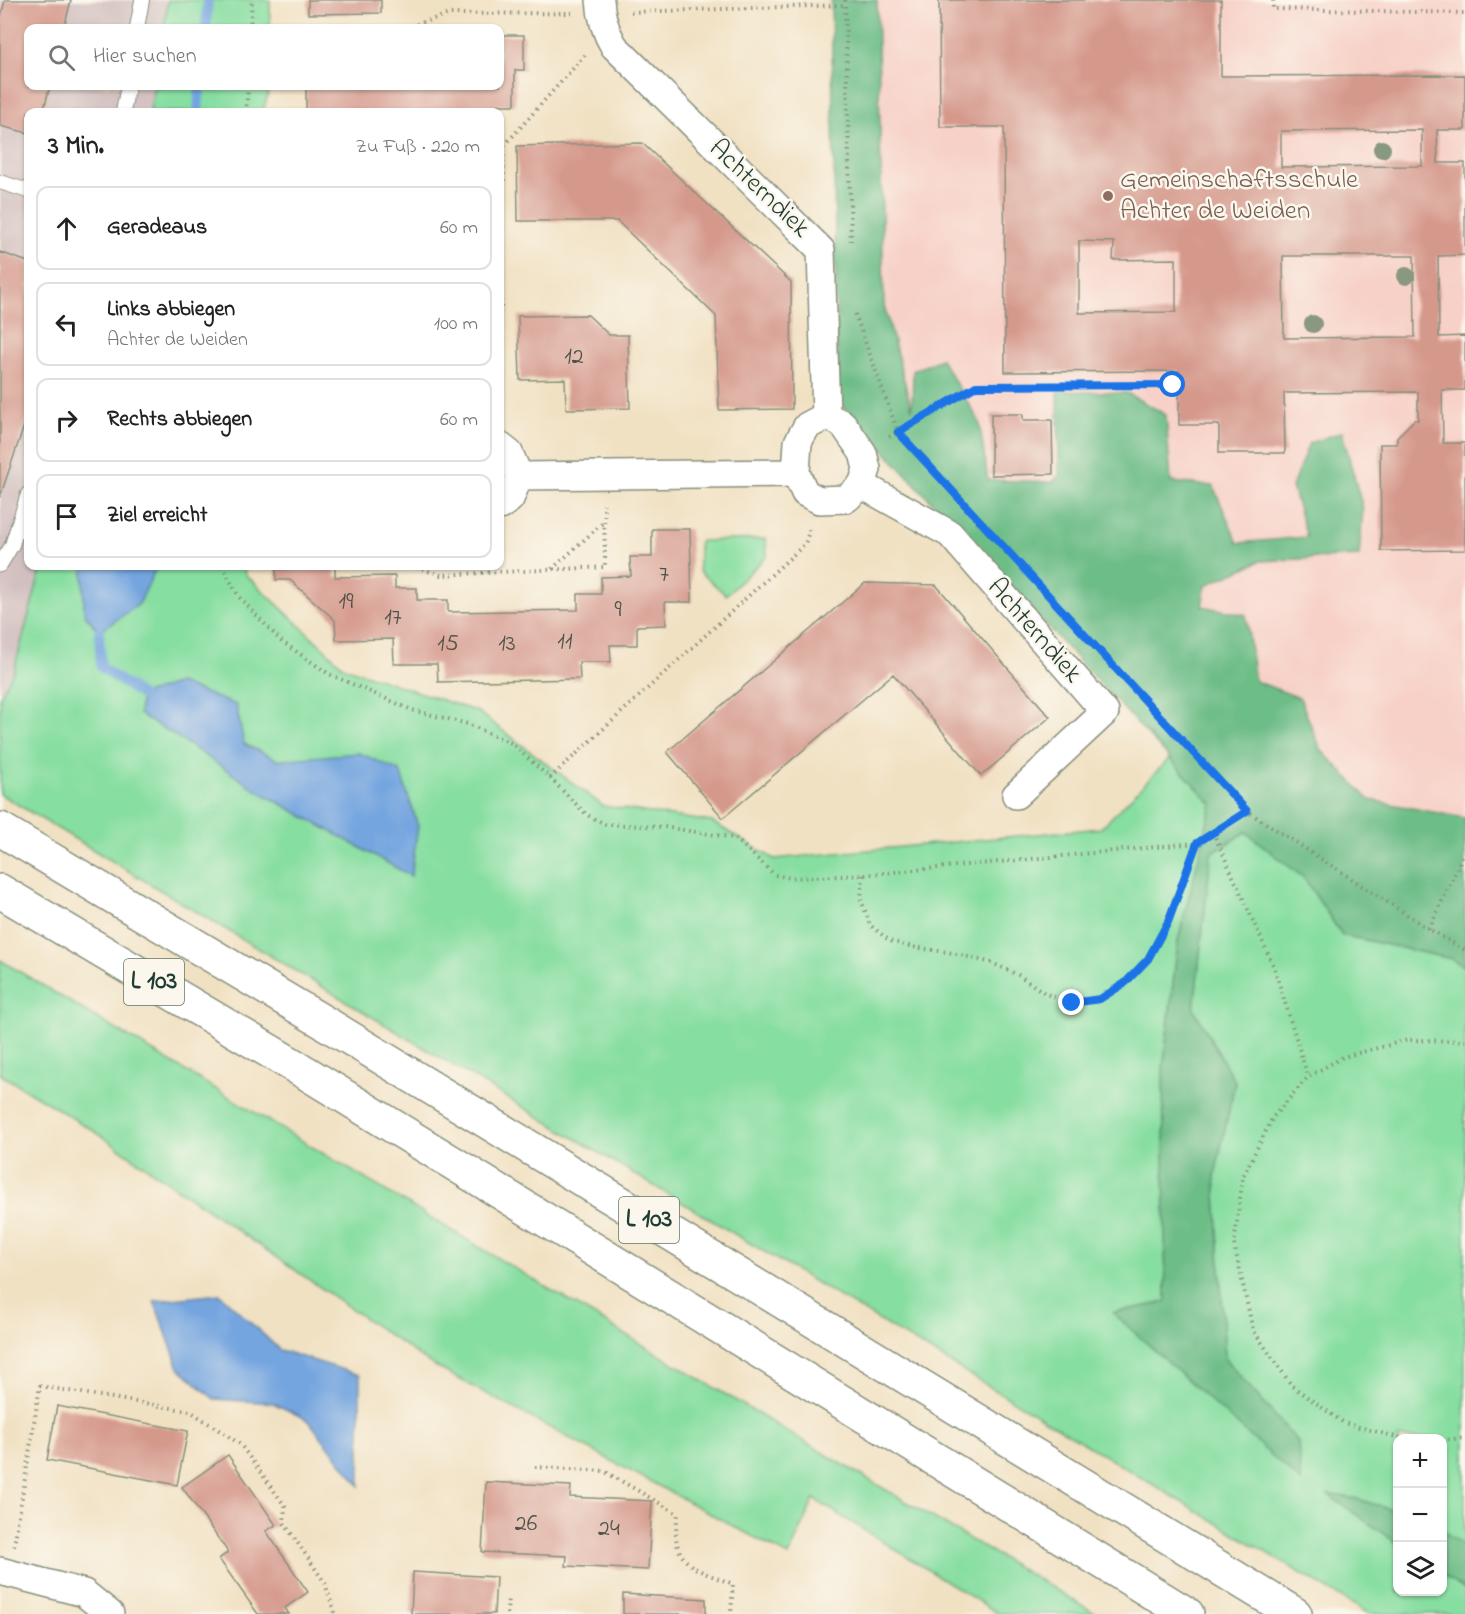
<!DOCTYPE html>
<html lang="de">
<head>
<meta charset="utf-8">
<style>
	body { margin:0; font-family:"Indie Flower",sans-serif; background:#f2f2f2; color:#222 }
	.controls { position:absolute; right:18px; bottom:18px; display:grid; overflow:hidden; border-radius:12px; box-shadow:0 2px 4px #0004 }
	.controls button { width:54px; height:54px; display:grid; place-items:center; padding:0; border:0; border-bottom:2px solid #e0e0e0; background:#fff; color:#222; font:30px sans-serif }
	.stop { position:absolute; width:18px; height:18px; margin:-14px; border:4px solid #1a73e8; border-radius:50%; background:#fff }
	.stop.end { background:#1a73e8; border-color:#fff; box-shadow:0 2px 6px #0008 }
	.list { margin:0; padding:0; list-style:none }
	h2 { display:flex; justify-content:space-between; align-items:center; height:78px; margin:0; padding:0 24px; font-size:26px }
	h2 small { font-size:20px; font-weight:400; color:#767676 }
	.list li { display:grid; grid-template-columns:39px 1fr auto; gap:18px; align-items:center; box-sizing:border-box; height:84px; margin:0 12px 12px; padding:0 12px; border:2px solid #e0e0e0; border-radius:12px }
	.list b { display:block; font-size:22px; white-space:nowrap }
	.list p { margin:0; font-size:20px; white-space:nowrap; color:#767676 }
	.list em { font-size:20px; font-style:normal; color:#767676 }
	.icon { flex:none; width:33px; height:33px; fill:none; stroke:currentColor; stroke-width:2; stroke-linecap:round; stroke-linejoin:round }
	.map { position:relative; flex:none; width:1465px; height:1614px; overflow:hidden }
	.search { position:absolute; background:#fff; box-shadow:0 2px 4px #0004; left:24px; top:24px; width:480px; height:66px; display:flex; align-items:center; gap:15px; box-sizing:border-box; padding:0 21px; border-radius:12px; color:#767676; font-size:22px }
	.panel { position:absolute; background:#fff; box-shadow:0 2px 4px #0004; left:24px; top:108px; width:480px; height:462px; border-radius:12px }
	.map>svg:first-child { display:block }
	.built { fill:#f7d1c8 }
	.industrial { fill:#d2bfc0 }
	.green { fill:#87dea1; stroke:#538e6a; stroke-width:1.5 }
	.forest { fill:#6dbd87; stroke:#467d5e; stroke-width:1.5 }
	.water { fill:#74a5df; stroke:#4a718a; stroke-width:1.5 }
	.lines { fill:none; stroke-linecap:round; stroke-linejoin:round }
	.stream { stroke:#74a5df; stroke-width:10 }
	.building { fill:#d5998c; fill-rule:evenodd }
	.service-casing { stroke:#888f7c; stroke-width:16 }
	.minor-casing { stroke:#888f7c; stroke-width:30 }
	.trunk-casing { stroke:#888f7c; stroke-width:36 }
	.path { stroke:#888f7c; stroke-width:4; stroke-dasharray:1.5 4.5; stroke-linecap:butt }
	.service { stroke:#fff; stroke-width:14 }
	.minor { stroke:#fff; stroke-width:27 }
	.trunk { stroke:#fff; stroke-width:33 }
	.tree { fill:#899880 }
	.route { stroke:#1a73e8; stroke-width:8 }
	.education-dot { fill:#8d6e63; stroke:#fbf7ec; stroke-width:2 }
	.labels { text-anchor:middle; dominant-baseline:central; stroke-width:5; stroke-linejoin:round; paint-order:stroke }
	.number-label { font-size:24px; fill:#4c544a }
	.shield { fill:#fbf7ec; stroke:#61756b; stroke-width:1.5 }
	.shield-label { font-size:26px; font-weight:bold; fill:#1f3d34 }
	.education-label { font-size:27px; fill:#785e54; stroke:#fbf7ec; text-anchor:start }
	.street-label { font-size:27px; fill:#1f3d34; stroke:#fbf7ec }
</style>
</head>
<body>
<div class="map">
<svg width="1465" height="1614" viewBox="0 0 1465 1614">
	<rect width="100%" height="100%" fill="#fbf7ec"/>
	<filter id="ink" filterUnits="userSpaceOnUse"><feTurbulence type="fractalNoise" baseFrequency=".0167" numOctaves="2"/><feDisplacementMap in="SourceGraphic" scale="12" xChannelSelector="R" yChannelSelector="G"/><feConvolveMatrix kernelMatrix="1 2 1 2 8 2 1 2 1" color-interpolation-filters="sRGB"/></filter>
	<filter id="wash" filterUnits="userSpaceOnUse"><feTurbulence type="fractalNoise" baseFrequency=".008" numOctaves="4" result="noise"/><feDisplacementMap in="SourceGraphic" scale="24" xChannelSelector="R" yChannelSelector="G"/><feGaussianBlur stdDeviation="1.35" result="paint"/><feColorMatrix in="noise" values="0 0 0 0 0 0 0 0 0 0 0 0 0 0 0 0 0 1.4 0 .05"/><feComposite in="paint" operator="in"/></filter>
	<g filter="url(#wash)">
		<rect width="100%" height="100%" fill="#f1e1c3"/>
		<!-- built -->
		<path class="built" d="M877 0H1465V922L913 413 884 305Z"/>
		<!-- industrial -->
		<path class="industrial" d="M0 0H168L164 28H28V86H154L150 112H28V566H42L14 670 0 697Z"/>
		<!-- green -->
		<path class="green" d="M168 0H270V28H164Z
			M154 86H268V94L263 112H150Z
			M766 539 767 556 726 595 699 571V541Z
			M42 566H243L246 575 344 667 478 712 603 806 712 822 774 859 1101 828 1170 758 1212 804 1178 941 1163 1070 1166 1302 1113 1313 1298 1442 1225 1359 1215 1175 1235 1082 1194 1009 1211 853 1246 832 1304 878 1342 935 1452 959 1465 967V1546L1443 1531 1442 1438H1398L1397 1512 1358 1499 1329 1495 1397 1543 1398 1592H1442L1443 1575 1465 1590V1614H1369L0 794V697L14 670Z
			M0 960 830 1457 1097 1614H999L814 1499 789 1556 431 1364 94 1131 0 1074Z"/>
		<!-- forest -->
		<path class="forest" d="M831 0H877L884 305 912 410 913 371 941 359 979 421 988 480 1053 482 1059 475 1058 391 1127 393 1166 415 1171 482 1213 486 1238 543 1307 537 1292 487 1309 443 1342 432 1363 509 1359 556 1260 561 1206 585 1202 606 1246 615 1255 681 1300 698 1321 750 1370 800 1465 818V967L1452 959 1342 935 1304 878 1246 832 1211 853 1194 1009 1235 1082 1215 1175 1225 1359 1298 1442 1301 1482 1113 1313 1166 1302 1163 1070 1178 941 1212 804 838 401Z
			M1327 1494 1358 1499 1397 1512V1543Z
			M1443 1531 1465 1546V1590L1443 1575Z"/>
		<!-- water -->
		<path class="water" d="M83 566H157L139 604 99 632 84 613Z
			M179 683 236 705 244 744 278 760 359 753 400 771 418 826 411 876 258 791 174 735 139 714 141 695Z
			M220 1294 280 1350 360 1375V1486L308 1420 273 1403 214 1399 179 1368 154 1301Z"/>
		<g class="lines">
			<!-- stream -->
			<path class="stream" d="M206 28 208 0
				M198 112 200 86
				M99 632 101 667 141 695"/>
		</g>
		<g id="blocks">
			<!-- building -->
			<path class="building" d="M5 0H71L64 28H28V86H50L43 112H28V133L0 126V20Z
				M308 0H381V13L308 14Z
				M939 0H1221V76L1465 75V130H1437L1438 163H1465V255L1438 256 1439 337 1465 336V390H1442L1443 443H1465V550L1381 551 1380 444H1397V437L1414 420H1418V392L1284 393 1285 453H1219V425H1179V371L1005 372 1004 127H940ZM1422 130V166L1281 167V131ZM1079 241 1114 242 1113 260 1176 259V312L1079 313ZM1283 256H1414L1415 337 1284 338Z
				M500 35H524V70H515V105H498V112H306V86H500Z
				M642 143 791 282 792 409 719 410 716 316 617 221H518L517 146Z
				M0 252 28 262V414L0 497Z
				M588 315 609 335H628L630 408 566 409 565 379 520 380 518 316Z
				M991 414H1023V420H1052L1053 474 991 475Z
				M652 529H690L692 602H665L666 625 637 626V645H610L611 662H579L580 679 438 682 437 664H394L393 639 336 640 335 620 290 580H276V566H335V577L395 576V588H417V600H448V612L578 610V594H601V577L631 576 630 557H652Z
				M865 583 936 585 1050 717 981 776 893 674 723 818 667 752Z
				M57 1406 188 1431 177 1485 47 1460Z
				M228 1455 276 1525 266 1531 308 1592 285 1608 289 1614H258L219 1559 228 1552 182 1487Z
				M486 1482 571 1486 570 1497 652 1501 648 1570 566 1566 567 1556 482 1552Z
				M413 1572 496 1577 494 1614H411Z
				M623 1594 706 1599V1614H623Z"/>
		</g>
	</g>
	<g filter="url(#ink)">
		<use href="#blocks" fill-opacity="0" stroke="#888f7c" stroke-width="1.5"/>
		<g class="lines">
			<!-- service casing -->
			<g class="service-casing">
				<path id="service" d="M137 28 142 0
					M123 112 128 86
					M0 182 28 191
					M0 565 12 545 28 494"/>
			</g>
			<!-- minor casing -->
			<g class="minor-casing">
				<path id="minor" d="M600 0C601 17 605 31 614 46L821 250 826 416
					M826 416 843 424 863 453 867 469 862 485 950 534 1105 712 1016 795
					M826 416 807 426 798 442 796 473 805 493 819 500 846 499 862 485
					M500 446 509 453 519 476 510 499 500 506
					M519 476 796 473
					M0 1571 84 1593 110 1614"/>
			</g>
			<!-- trunk casing -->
			<g class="trunk-casing">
				<path id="trunk" d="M0 829 335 1029 1295 1614
					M0 891 308 1074 1187 1614"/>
			</g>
			<!-- path -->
			<path class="path" d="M845 0 851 241
				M1273 0V9L1465 13
				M631 12 845 5
				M250 28 252 0
				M405 28 449 14 572 13
				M246 112 248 86
				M500 183H504L503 147 585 55
				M500 276 501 309 500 313
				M855 314 898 432 966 506
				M889 437 976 386 1173 385
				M222 566 239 597 281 641 329 674 412 710 468 724 511 743 550 778 587 815 605 824 664 827 735 838 775 875 791 878 863 875 1197 843 1247 811
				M411 566 441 575 605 567 604 504
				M1022 567 1247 811 1429 929 1465 950
				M552 569 604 522
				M550 778 805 544 810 528
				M1213 832 1274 967 1308 1077
				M863 875 861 899 870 925 890 941 913 947 953 953 992 963 1020 976 1046 994 1072 1003 1100 999 1125 983 1148 959 1168 922 1197 843
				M1429 929 1465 852
				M1400 1438 1344 1423 1292 1386 1253 1330 1234 1244 1243 1176 1273 1117 1308 1077 1343 1057 1408 1040 1465 1041
				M1442 1440 1465 1438
				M535 1467 604 1471 678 1514C677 1520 676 1527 676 1533 676 1568 706 1573 733 1584L731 1614
				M14 1546 40 1386 190 1411 240 1444 285 1506 284 1523 325 1583 335 1614
				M507 1614 508 1597"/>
			<!-- service -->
			<use href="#service" class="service"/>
			<!-- minor -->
			<use href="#minor" class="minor"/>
			<!-- trunk -->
			<use href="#trunk" class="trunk"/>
		</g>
		<!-- trees -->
		<g class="tree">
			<circle cx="1382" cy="149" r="9"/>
			<circle cx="1406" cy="276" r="9"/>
			<circle cx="1313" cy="324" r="9"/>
		</g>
	</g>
	<g class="lines" filter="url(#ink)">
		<!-- route -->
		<path class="route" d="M1072 1003 1100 999 1125 983 1148 959 1168 922 1197 843 1247 811 898 432 976 386 1173 385"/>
	</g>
	<!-- markers -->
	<circle class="education-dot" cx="1108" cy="196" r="6"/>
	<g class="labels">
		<!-- number labels -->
		<g class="number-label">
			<text x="574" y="357">12</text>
			<text x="664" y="575">7</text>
			<text x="346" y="602">19</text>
			<text x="618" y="610">9</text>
			<text x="393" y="618">17</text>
			<text x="565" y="642">11</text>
			<text x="448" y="644">15</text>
			<text x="507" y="644">13</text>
			<text x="526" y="1524">26</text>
			<text x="609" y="1529">24</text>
		</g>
		<!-- shield labels -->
		<g class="shield">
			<rect x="124" y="959" width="60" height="46" rx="4.5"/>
			<rect x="619" y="1197" width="60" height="46" rx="4.5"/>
		</g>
		<g class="shield-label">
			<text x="154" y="982">L 103</text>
			<text x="649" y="1220">L 103</text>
		</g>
		<!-- education labels -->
		<g class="education-label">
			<text x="1120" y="180">Gemeinschaftsschule<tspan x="1120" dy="31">Achter de Weiden</tspan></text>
		</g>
		<!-- street labels -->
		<g class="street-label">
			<text transform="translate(759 189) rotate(44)">Achterndiek</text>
			<text transform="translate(1034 631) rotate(49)">Achterndiek</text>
		</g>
	</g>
</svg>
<div class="controls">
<button>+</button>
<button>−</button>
<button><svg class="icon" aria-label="layers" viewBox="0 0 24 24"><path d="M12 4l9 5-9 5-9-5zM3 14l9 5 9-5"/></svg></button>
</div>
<div class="stop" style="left:1173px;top:385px"></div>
<div class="stop end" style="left:1072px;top:1003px"></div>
<div class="search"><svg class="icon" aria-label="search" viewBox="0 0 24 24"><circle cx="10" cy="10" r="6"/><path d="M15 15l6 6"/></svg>Hier suchen</div>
<section class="panel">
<h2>3 Min.<small>Zu Fuß · 220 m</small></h2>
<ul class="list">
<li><svg class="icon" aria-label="ahead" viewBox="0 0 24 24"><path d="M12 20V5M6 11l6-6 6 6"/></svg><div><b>Geradeaus</b></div><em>60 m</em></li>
<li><svg class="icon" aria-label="left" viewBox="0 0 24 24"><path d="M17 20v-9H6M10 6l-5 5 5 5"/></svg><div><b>Links abbiegen</b><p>Achter de Weiden</p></div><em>100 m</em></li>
<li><svg class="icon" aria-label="right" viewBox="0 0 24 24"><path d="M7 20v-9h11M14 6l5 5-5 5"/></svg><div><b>Rechts abbiegen</b></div><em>60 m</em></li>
<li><svg class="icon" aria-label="arrive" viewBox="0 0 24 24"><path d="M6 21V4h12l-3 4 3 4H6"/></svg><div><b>Ziel erreicht</b></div></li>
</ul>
</section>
</div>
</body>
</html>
